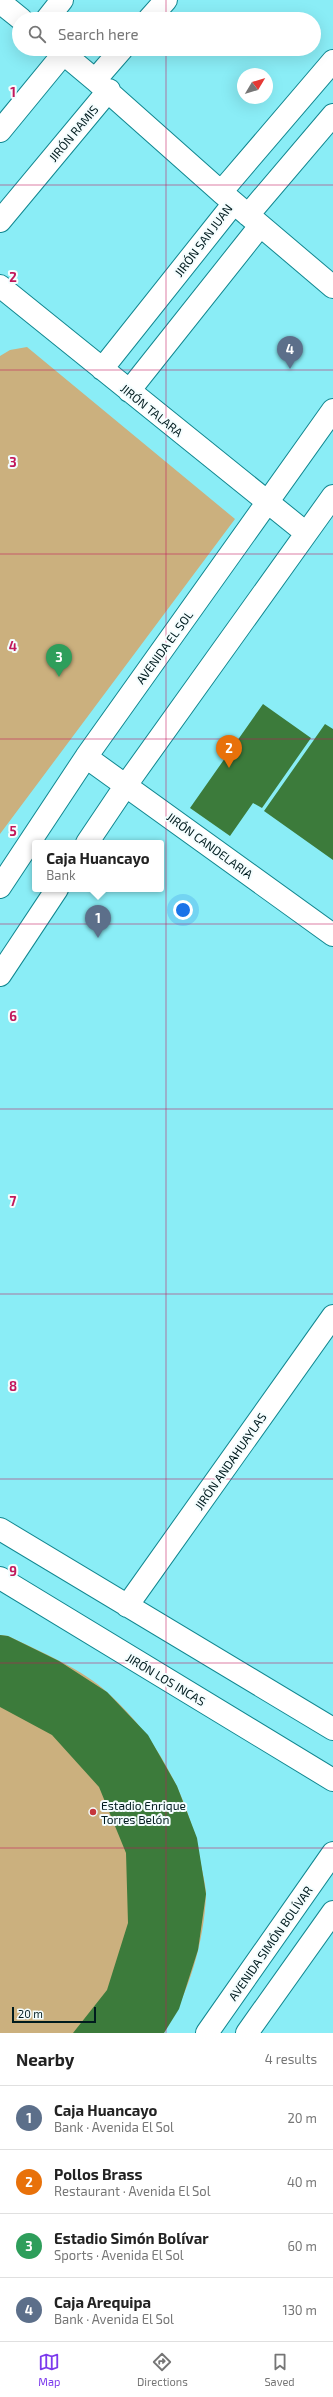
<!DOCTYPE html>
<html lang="en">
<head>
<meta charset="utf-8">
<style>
	body { margin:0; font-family:"Exo 2",sans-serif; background:#f6f6f6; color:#222 }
	.compass { position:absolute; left:237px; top:68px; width:36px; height:36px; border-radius:50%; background:#fff; box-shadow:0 4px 16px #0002; rotate:52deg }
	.scale { position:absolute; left:12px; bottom:10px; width:84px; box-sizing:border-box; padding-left:4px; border:2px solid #001b1e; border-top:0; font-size:11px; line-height:14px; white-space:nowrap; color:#001b1e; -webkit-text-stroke:3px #f4fdfe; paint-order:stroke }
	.you { position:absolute; left:183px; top:910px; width:14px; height:14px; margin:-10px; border:3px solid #fff; border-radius:50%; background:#1a73e8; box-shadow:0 0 0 6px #1a73e833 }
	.badge { display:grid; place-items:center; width:26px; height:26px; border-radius:50%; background:#7c3aed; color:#fff; font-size:13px; font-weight:700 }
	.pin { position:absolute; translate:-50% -33px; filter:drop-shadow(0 1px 2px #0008) }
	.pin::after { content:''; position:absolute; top:21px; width:14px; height:12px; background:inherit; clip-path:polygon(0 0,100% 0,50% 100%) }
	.popup { position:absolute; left:32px; top:840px; width:132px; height:52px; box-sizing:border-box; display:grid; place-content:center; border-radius:4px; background:#fff; filter:drop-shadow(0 1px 3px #0005); font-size:13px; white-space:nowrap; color:#767676 }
	.popup b { font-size:15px; color:#222 }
	.popup::after { content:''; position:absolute; left:50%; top:100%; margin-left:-8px; border:8px solid transparent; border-top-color:#fff }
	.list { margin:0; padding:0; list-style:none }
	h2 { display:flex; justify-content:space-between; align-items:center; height:52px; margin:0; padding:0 16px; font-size:17px }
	h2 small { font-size:13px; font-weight:400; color:#767676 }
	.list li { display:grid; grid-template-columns:26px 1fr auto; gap:12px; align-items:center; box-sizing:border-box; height:64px; padding:0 16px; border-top:1px solid #e0e0e0 }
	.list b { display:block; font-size:15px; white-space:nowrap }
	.list p { margin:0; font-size:13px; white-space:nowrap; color:#767676 }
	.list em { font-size:13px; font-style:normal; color:#767676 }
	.icon { flex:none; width:22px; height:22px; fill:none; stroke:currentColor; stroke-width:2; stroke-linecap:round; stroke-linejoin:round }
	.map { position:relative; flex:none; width:333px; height:2033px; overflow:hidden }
	.search { position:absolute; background:#fff; box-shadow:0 4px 16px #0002; left:12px; right:12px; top:12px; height:44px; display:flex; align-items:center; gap:10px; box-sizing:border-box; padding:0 14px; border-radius:22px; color:#767676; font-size:15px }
	.sheet { height:308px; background:#fff }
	nav { display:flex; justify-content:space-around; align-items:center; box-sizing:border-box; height:56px; border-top:1px solid #e0e0e0; background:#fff; font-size:11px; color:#767676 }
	nav a { display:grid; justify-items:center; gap:2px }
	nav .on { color:#7c3aed }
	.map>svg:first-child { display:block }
	.green { fill:#cbb07e }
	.building { fill:#3c7b3b }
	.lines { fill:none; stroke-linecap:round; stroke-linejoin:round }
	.minor-casing { stroke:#118790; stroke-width:24 }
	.minor { stroke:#fff; stroke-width:22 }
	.grid { fill:none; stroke:#c2185b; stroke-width:1; stroke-opacity:0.55 }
	.poi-dot { fill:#c6373c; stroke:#f4fdfe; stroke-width:1.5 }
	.labels { text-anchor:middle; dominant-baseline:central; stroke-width:4; stroke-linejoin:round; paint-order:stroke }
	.street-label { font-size:12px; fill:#001b1e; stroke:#f4fdfe }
	.poi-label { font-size:12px; fill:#001b1e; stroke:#f4fdfe; text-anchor:start }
	.grid-label { font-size:13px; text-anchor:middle; font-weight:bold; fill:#c2185b; stroke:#f4fdfe; stroke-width:4; stroke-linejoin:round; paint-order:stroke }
</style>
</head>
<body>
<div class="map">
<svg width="333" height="2033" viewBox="0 0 333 2033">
	<rect width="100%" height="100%" fill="#8aedf6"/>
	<!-- green -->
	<path class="green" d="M27 347 235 519 0 834V356L10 350Z
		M0 1635 8 1636C39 1651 84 1670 108 1693 158 1738 190 1799 201 1865 203 1875 206 1886 206 1895 204 1942 189 1993 164 2033H0Z"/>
	<!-- building -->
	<path class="building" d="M263 704 311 738 262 808 253 803 230 836 190 808Z
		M325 724 333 729V860L264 811Z
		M0 1635 8 1636 59 1661 107 1692 148 1735 177 1786 197 1838 206 1894 198 1950 179 2009 164 2033H73L107 1990 128 1923 126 1853 99 1787 52 1735 0 1707Z"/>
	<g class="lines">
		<!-- minor casing -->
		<g class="minor-casing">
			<path id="minor" d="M0 2 21 19
				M47 19 62 0
				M149 19 166 0
				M58 49 95 80
				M122 49 95 80 221 192 333 287
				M0 131 64 53
				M221 192 333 61
				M248 215 333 115
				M0 221 109 90
				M0 286 306 533
				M102 369 234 203
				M129 391 260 226
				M86 757 333 935
				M87 843 126 785 333 496
				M0 887 86 757 333 410
				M0 975 57 889
				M0 1529 333 1729
				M0 1578 333 1780
				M127 1606 333 1316
				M207 2033 333 1853
				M247 2033 333 1912"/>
		</g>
		<!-- minor -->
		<use href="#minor" class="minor"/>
	</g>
	<!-- grid -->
	<path class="grid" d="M166 0V19M166 49V2033M0 185H333M0 370H333M0 554H333M0 739H333M0 924H333M0 1109H333M0 1294H333M0 1479H333M0 1663H333M0 1848H333"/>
	<!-- markers -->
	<circle class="poi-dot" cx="93" cy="1812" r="4"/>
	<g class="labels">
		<!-- street labels -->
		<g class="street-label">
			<text transform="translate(73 133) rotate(-50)">JIRÓN RAMIS</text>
			<text transform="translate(203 240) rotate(-53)">JIRÓN SAN JUAN</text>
			<text transform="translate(152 410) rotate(39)">JIRÓN TALARA</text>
			<text transform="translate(164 647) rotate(-54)">AVENIDA EL SOL</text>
			<text transform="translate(210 845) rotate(36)">JIRÓN CANDELARIA</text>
			<text transform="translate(230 1461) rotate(-55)">JIRÓN ANDAHUAYLAS</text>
			<text transform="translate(166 1679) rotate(31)">JIRÓN LOS INCAS</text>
			<text transform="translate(270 1943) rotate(-55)">AVENIDA SIMÓN BOLÍVAR</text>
		</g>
		<!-- poi labels -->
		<g class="poi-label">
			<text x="101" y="1805">Estadio Enrique<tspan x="101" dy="14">Torres Belón</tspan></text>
		</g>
	</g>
	<g class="grid-label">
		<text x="13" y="97">1</text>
		<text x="13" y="282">2</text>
		<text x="13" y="467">3</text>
		<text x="13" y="651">4</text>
		<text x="13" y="836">5</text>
		<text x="13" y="1021">6</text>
		<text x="13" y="1206">7</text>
		<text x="13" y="1391">8</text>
		<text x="13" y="1576">9</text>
	</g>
</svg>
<svg class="compass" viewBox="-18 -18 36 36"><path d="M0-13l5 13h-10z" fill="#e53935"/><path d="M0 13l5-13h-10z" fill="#767676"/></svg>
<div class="scale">20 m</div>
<div class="you"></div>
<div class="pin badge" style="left:98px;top:938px;background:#5c6f8a">1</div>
<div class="popup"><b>Caja Huancayo</b>Bank</div>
<div class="pin badge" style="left:229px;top:768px;background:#e8710a">2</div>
<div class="pin badge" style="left:59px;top:677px;background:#2e9e5b">3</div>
<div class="pin badge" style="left:290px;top:369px;background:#5c6f8a">4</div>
<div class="search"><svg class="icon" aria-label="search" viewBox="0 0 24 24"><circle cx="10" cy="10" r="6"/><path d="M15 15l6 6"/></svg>Search here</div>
</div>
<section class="sheet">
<h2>Nearby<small>4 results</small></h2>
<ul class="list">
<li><span class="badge" style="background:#5c6f8a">1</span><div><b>Caja Huancayo</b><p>Bank · Avenida El Sol</p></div><em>20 m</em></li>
<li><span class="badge" style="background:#e8710a">2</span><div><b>Pollos Brass</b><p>Restaurant · Avenida El Sol</p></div><em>40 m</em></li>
<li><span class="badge" style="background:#2e9e5b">3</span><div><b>Estadio Simón Bolívar</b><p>Sports · Avenida El Sol</p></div><em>60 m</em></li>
<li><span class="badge" style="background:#5c6f8a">4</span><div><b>Caja Arequipa</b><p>Bank · Avenida El Sol</p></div><em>130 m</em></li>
</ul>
</section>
<nav>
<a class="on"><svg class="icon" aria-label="map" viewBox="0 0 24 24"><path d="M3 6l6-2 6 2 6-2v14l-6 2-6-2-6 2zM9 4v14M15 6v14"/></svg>Map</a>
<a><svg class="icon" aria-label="directions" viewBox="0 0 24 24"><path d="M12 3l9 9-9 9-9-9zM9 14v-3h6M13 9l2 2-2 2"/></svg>Directions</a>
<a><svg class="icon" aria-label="saved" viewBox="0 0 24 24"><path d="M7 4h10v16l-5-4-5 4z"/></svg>Saved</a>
</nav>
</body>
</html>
